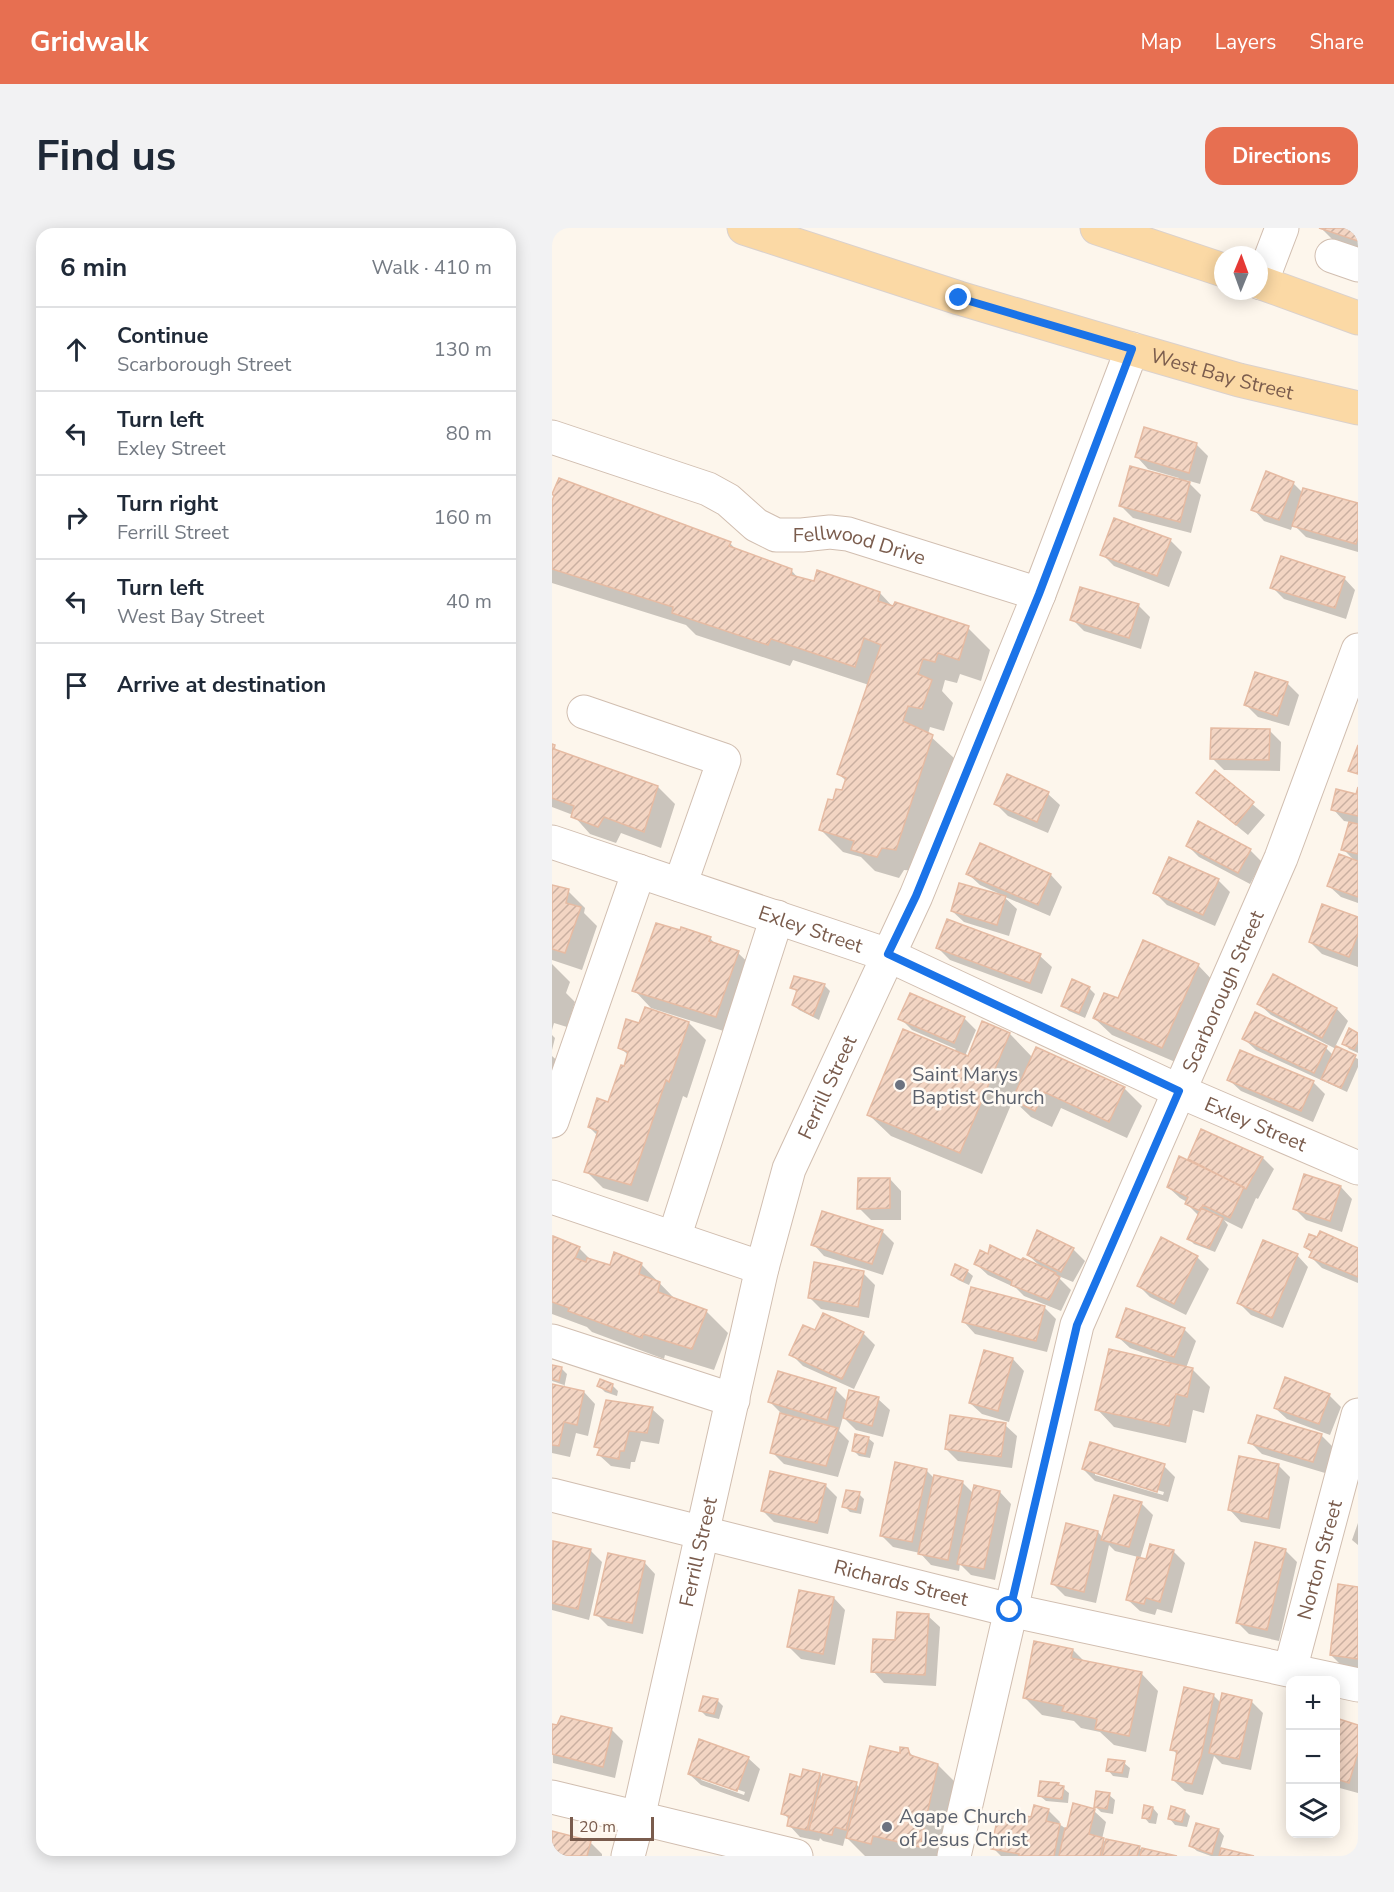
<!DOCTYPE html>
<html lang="en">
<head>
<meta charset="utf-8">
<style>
	body { margin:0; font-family:"Nunito Sans",sans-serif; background:#f2f2f3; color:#1f2937 }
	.controls { position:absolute; right:18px; bottom:18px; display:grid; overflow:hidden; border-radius:12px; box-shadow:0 3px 15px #0003 }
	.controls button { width:54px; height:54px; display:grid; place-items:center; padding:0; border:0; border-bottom:2px solid #e0e1e3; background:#fff; color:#1f2937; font:30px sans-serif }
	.compass { position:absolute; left:662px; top:18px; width:54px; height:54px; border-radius:50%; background:#fff; box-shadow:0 3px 15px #0003; rotate:1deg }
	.scale { position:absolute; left:18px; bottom:15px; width:84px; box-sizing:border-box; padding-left:6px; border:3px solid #7a5c4d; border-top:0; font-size:16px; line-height:21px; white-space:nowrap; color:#7a5c4d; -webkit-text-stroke:4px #fffaf3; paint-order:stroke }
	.stop { position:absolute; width:18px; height:18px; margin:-14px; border:4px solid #1a73e8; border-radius:50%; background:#fff }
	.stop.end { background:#1a73e8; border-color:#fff; box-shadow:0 2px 6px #0008 }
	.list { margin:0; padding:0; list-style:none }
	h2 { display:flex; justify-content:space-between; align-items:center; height:78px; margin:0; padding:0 24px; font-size:26px }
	h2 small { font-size:20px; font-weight:400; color:#747a83 }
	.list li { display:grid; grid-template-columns:39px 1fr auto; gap:18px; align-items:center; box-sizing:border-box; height:84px; padding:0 24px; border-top:2px solid #e0e1e3 }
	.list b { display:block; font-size:22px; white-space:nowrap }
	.list p { margin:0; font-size:20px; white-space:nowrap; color:#747a83 }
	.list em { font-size:20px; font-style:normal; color:#747a83 }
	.icon { flex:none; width:33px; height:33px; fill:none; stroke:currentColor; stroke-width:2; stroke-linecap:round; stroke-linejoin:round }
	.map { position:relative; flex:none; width:806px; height:1628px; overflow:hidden; border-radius:18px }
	header { display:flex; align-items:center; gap:36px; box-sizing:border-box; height:84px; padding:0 30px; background:#e76f51; color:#fff }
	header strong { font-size:28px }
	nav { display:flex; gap:33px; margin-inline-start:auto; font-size:21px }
	.intro { display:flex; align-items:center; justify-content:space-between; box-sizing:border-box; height:144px; padding:0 36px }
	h1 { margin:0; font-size:42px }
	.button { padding:15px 27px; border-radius:18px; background:#e76f51; color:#fff; font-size:21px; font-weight:700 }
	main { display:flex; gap:36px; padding:0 36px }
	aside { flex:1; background:#fff; border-radius:18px; box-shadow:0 3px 15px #0003 }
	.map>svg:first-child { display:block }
	.shadow { fill:#0003; fill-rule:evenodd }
	.building { fill:url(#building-hatch); stroke:#e6bba3; stroke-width:1.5 }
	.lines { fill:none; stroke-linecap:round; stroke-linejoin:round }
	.minor-casing { stroke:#d1beb0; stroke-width:35 }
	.major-casing { stroke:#dad1cd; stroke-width:35 }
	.minor { stroke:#fff; stroke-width:33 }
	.major { stroke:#fbd9a5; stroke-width:33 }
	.route { stroke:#1a73e8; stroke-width:8 }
	.worship-dot { fill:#6b7280; stroke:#fffaf3; stroke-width:2 }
	.labels { text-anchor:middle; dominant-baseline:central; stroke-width:5; stroke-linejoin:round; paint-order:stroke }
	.street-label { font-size:20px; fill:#7a5c4d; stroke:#fffaf3 }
	.worship-label { font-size:20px; fill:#5b616d; stroke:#fffaf3; text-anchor:start }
</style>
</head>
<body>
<header>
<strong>Gridwalk</strong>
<nav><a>Map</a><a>Layers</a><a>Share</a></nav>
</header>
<div class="intro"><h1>Find us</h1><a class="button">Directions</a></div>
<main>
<aside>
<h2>6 min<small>Walk · 410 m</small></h2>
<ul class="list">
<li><svg class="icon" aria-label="ahead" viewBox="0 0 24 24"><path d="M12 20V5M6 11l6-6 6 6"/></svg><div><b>Continue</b><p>Scarborough Street</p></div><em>130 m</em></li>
<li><svg class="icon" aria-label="left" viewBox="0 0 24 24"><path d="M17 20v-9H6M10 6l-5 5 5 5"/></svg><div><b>Turn left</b><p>Exley Street</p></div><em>80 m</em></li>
<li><svg class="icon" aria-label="right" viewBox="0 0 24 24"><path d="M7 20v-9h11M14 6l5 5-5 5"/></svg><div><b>Turn right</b><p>Ferrill Street</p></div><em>160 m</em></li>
<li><svg class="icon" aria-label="left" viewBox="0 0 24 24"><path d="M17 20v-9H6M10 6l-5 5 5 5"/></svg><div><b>Turn left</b><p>West Bay Street</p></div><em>40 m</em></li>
<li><svg class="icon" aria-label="arrive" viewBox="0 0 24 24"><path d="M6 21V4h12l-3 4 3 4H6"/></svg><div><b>Arrive at destination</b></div></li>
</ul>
</aside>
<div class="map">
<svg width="806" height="1628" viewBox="0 0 806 1628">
	<defs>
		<pattern id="building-hatch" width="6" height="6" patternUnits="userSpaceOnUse" patternTransform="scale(1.5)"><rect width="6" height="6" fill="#f3d5c3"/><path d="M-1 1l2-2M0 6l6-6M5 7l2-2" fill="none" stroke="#cab0a1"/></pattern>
	</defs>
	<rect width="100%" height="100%" fill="#fdf6ec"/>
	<!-- shadow -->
	<path class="shadow" d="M769 0H806V24L786 17Z
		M593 201 645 217 656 228 648 256 634 252 649 267 639 305 581 290 569 278 626 252 627 250 596 241 585 229Z
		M741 255 751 265 806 277V324L754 309 741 296 739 302 712 293 701 281Z
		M0 277 178 315 185 323 239 342 247 351 328 365 342 380 416 400 438 422 429 453 408 446 405 455 393 452 390 463 401 475 392 503 378 499 376 506 402 530 366 643 352 642 347 650 323 643 309 629 291 624 269 602 283 574 291 563 294 553 286 545 317 457 241 432 238 438 144 407 134 397 0 355Z
		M618 312 630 324 617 359 562 338 550 326Z
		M792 350 803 362 794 391 732 371 720 359Z
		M530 361 587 378 598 389 589 421 532 403 520 391Z
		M735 455 747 467 737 498 706 489 694 477Z
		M717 502 729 514 728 543 672 542 660 530Z
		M0 518 8 524 106 559 123 576 109 620 69 605 64 615 38 606 21 587 0 579Z
		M663 544 713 587 696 607 658 576Z
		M455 548 496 566 508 577 496 605 456 588 444 576Z
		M806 564V675L789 669 777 658 803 633 791 621 798 594 792 593 781 581 805 567Z
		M429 617 499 647 510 659 498 688 451 668 465 681 457 708 412 694 400 683 447 668 448 666 428 657 416 646Z
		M635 617 698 622 710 634 698 656 647 629Z
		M666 652 678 664 663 698 615 677 603 665Z
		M0 658 16 663 33 680 32 685 45 698 30 742 0 732Z
		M806 690V739L770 726 758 714Z
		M158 710 165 718 186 725 204 742 181 806 99 780 82 762Z
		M386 720 488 728 500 739 490 766 398 732Z
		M0 736 18 754 14 765 23 774 15 799 2 795 0 802Z
		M646 737 663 755 628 836 560 807 542 790 567 772Z
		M722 748 785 781 796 793 783 819 806 831V839L795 864 704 822 692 811 774 820 781 827 784 821 719 787 707 776Z
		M243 750 273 758 278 763 267 792 247 782 242 777 246 765 240 759Z
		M537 760 543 766 533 790 517 783 511 778Z
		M94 781 137 795 154 812 135 870 131 868 96 974 51 960 34 943 46 908 37 899 57 876 73 840 77 828 68 819 88 797Z
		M348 790H412L424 802 413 828 417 829 431 795 458 806 481 830 485 821 573 861 590 878 575 910 509 880 500 899 479 889 461 872 430 946 339 908 317 887 404 821 360 802Z
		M806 806V825L797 821 792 815Z
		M0 807 3 810 0 822Z
		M0 828 9 836 0 860Z
		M677 852 761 854 773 866 761 894 689 863Z
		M650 903 711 930 722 941 706 971 704 970 690 1001 672 992 676 997 663 1024 642 1016 637 1011 646 987 635 976V974L628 970 616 959 636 933Z
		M338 951 349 963V992H319L307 980Z
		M789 959 800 971 790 1004 754 992 743 981Z
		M330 1003 342 1015 331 1047 272 1028 261 1016Z
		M1 1010 27 1020 40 1033 59 1039 89 1036 123 1071 154 1083 176 1105 162 1142 113 1127 112 1131 40 1104 35 1099 0 1086Z
		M754 1019 806 1021V1055L770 1040 759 1029 760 1025Z
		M521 1021 533 1033 521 1054 504 1047 519 1062 509 1083 472 1068 464 1060 436 1047 424 1036 436 1028 489 1039 476 1027Z
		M745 1027 756 1039 731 1100 699 1087 687 1075Z
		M645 1029 657 1041 634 1087 598 1069 586 1057Z
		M415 1043 421 1048 417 1057 406 1052 401 1047Z
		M311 1045 323 1057 317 1090 269 1081 257 1069Z
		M492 1079 504 1091 495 1124 423 1106 412 1094Z
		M632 1101 644 1113 634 1140 640 1141 658 1159 652 1185 641 1182 634 1215 562 1199 545 1181 617 1134 578 1120 566 1109Z
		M263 1104 311 1105 323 1117 302 1161 251 1138 239 1126Z
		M461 1131 472 1143 457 1194 430 1186 418 1175Z
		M0 1138 10 1141 15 1146 12 1160 32 1164 43 1176 36 1208 24 1205 18 1229 0 1225V1158L11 1160 12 1157 0 1153Z
		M227 1145 284 1162 296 1174 326 1171 338 1182 331 1209 304 1202 291 1189 287 1203 297 1213 286 1249 232 1236 220 1224 230 1186 218 1174Z
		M60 1157 66 1163 65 1168 53 1164 47 1158Z
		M777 1167 789 1179 778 1207 735 1191 723 1180Z
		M100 1181 112 1192 107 1216 89 1213 83 1234H79L78 1241 59 1238 47 1227 48 1222 44 1218Z
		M453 1197 465 1208 460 1240 406 1233 394 1221Z
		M769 1207 781 1219 773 1245 710 1226 698 1214Z
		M316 1210 322 1215 318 1230 307 1228 301 1222Z
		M726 1237 738 1249 728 1301 689 1294 678 1282Z
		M612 1238 623 1249 616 1274 543 1253 531 1241ZM543 1244 612 1264 611 1267 543 1247Z
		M374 1242 381 1249 410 1254 422 1266 448 1264 459 1276 443 1352 419 1347 408 1336 407 1343 379 1337 368 1325 341 1319 329 1307Z
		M273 1257 285 1269 276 1306 222 1294 210 1282Z
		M307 1266 312 1271 309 1286 298 1284 292 1278Z
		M589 1275 601 1287 588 1331 595 1333 621 1323 633 1335 620 1385 605 1381 603 1387 588 1383 576 1372 586 1329 563 1323 557 1317 544 1375 513 1368 501 1356 546 1304 551 1310Z
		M806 1295V1317L800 1312Z
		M2 1315 39 1323 50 1334 37 1392 0 1382V1321Z
		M733 1322 745 1334 727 1413 697 1406 686 1395Z
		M92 1334 103 1346 91 1406 56 1398 44 1386Z
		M806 1360V1440L791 1439 779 1427Z
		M282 1370 293 1382 283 1437 249 1431 237 1419Z
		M376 1388 388 1399 384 1458 332 1455 321 1443 345 1414Z
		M521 1422 533 1434 589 1445 606 1463 594 1524 562 1517 548 1504 529 1500 522 1493 490 1487 472 1469Z
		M661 1467 669 1475 699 1473 711 1485 699 1542 670 1536 662 1528 651 1567 633 1563 621 1552 626 1527 620 1521Z
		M165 1472 171 1478 167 1491 154 1488 149 1483Z
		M784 1492 806 1498V1565L784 1559Z
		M0 1498 59 1501 71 1513 63 1550 1 1535Z
		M355 1522 364 1531 386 1537 408 1559 392 1628H313L296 1611 293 1610 291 1618 271 1613 268 1610 267 1613 248 1609 237 1597 238 1592 231 1585 250 1551 268 1546 271 1550 304 1556 308 1560Z
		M196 1530 208 1541 197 1574 149 1557 137 1546ZM149 1549 193 1564 192 1567 149 1552Z
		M572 1535 578 1540 576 1550 561 1548 556 1542Z
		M506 1556 517 1565 516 1575 494 1573 488 1568Z
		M557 1567 563 1572 561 1586 549 1584 543 1578Z
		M594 1579 601 1580 606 1586 604 1596 597 1595 592 1589Z
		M496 1582 508 1594 507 1596 516 1602 542 1583 554 1594 550 1611 554 1614 587 1619 590 1622 619 1628H449L441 1620Z
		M633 1583 638 1588 635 1599 623 1597 618 1591Z
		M667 1602 672 1608 668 1621 697 1628H659L645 1623 639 1618Z
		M0 1605 38 1614 50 1626V1628H0Z"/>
	<!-- building -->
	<path class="building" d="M767 0H806V13Z
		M592 199 645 215 637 245 583 229Z
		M578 238 638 254 628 294 567 278Z
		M714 243 742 254 727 292 699 282Z
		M7 250 179 314 177 318 240 341 239 347 262 353 265 342 328 364 326 373 341 378 343 374 417 398 407 432 386 425 383 434 371 431 366 446 380 452 370 481 356 478 351 493 381 507 344 622 330 620 325 629 299 622 302 613 267 602 276 571 281 572 284 561 290 562 294 550 285 546 329 417 312 410 303 439 219 411 216 417 120 385 121 379 0 341V273L2 268 0 266Z
		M751 260 806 275V309L804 316 740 298Z
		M562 290 619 311 605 348 548 327Z
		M729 328 793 349 783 380 718 360Z
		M528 359 587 376 577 410 518 392Z
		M703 444 736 454 725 488 692 477Z
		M659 500 718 501 717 532 658 531Z
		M0 516 3 517 2 521 106 558 92 604 52 589 46 599 19 589 22 578 0 570Z
		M806 517V546L796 543Z
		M663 542 702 574 684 597 644 565Z
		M455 546 497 564 485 594 442 576Z
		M806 559V588L779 582 784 561 804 566Z
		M646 593 699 621 686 645 634 618Z
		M797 594 806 596V626L789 622Z
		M428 615 499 646 486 677 414 646Z
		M787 626 806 633V669L775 658Z
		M617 629 667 651 651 687 601 665Z
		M407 655 454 668 445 697 399 683Z
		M0 657 17 661 14 675 29 679 13 725 0 721Z
		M770 676 806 689V706L797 729 757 714Z
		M395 691 489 726 478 755 384 720Z
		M104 695 128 702 129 699 159 709 157 713 187 723 164 789 80 763Z
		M591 712 647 736 610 820 541 790 552 765 566 770Z
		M721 746 785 780 770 810 705 776Z
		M242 748 273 756 261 788 240 777 245 762 238 760Z
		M520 751 538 759 527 785 509 778Z
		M358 765 413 789 402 815 346 791Z
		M93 779 137 794 117 854 114 852 79 957 32 944 46 903 36 899 45 870 56 874 69 837 72 838 76 824 66 820 74 791 87 795Z
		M703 784 775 818 762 845 690 811Z
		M430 793 458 805 408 925 315 887 351 801 416 828Z
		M797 800 806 805V813L802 821 790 816Z
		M784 818 804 827 789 860 769 851Z
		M484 819 573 859 557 894 492 864 483 883 460 872Z
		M688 822 762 853 749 883 675 852Z
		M649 901 711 929 694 961 636 931Z
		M627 928 692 959 678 990 651 977 648 983 633 976 636 969 615 959Z
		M752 946 789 958 778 993 741 981Z
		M306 950H338V980L305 981Z
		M649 980 671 990 657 1020 635 1011Z
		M270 983 331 1002 320 1036 259 1017Z
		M485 1002 522 1020 509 1044 475 1027Z
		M768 1003 806 1020V1049L757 1029 760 1023 752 1019 757 1006 765 1009Z
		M1 1008 28 1019 23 1030 34 1034 35 1030 58 1037 62 1024 90 1035 87 1046 108 1054 106 1064 155 1082 140 1121 91 1106 90 1110 16 1083 17 1080 0 1074Z
		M609 1009 646 1028 622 1076 585 1058Z
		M711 1012 746 1026 720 1090 685 1075Z
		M438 1017 469 1032 471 1030 504 1045 503 1046 508 1049 497 1072 459 1057 460 1053 422 1036 428 1022 436 1026Z
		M262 1034 312 1043 306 1079 256 1070Z
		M403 1036 416 1042 411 1053 399 1047Z
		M419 1059 493 1078 484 1113 410 1094Z
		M574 1080 633 1100 622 1129 564 1109Z
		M271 1085 312 1104 290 1151 237 1127 251 1097 263 1102Z
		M557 1121 641 1140 635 1169 624 1166 617 1198 543 1182Z
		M432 1122 461 1130 446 1183 417 1175Z
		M0 1137 10 1139 7 1153 0 1151Z
		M226 1143 284 1160 275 1192 216 1174Z
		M733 1149 778 1166 767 1196 722 1180Z
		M48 1151 61 1156 59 1164 45 1158Z
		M0 1156 32 1163 25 1197 12 1194 7 1218 0 1217Z
		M297 1162 327 1169 320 1198 291 1190Z
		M54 1172 101 1179 95 1205 77 1203 72 1223H68L67 1231 45 1227 48 1220 42 1219Z
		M228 1185 286 1200 274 1238 218 1225Z
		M398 1187 454 1195 449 1229 393 1221Z
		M705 1187 770 1206 761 1234 696 1215Z
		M303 1206 317 1209 313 1226 300 1223Z
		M538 1214 613 1236 605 1264 530 1241Z
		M687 1228 727 1236 716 1291 676 1282Z
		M343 1234 375 1241 360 1314 328 1308Z
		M218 1243 274 1256 265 1295 209 1283Z
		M382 1247 411 1253 396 1332 366 1326Z
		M422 1257 448 1263 432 1341 405 1336Z
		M294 1262 308 1264 304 1282 290 1279Z
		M562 1267 590 1274 577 1319 549 1312Z
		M514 1295 546 1303 532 1364 499 1356Z
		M1 1313 39 1321 26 1381 0 1375Z
		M703 1314 734 1321 715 1402 684 1395Z
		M598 1316 622 1322 608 1374 594 1370 592 1376 574 1372 585 1329 594 1331Z
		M56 1325 93 1333 80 1395 42 1387Z
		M786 1356 806 1359V1431L778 1427Z
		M247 1362 282 1369 271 1426 235 1419Z
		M345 1384 377 1386 373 1447 319 1444 321 1411 343 1412Z
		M482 1413 521 1421 519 1430 590 1444 577 1508 543 1501 545 1491 510 1483 512 1478 471 1470Z
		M632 1459 662 1466 649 1529 640 1556 620 1552 625 1523 618 1522Z
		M670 1465 700 1472 687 1531 657 1525Z
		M151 1468 166 1471 162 1486 147 1483Z
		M9 1488 60 1500 51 1539 0 1526V1496L5 1497Z
		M784 1490 806 1497V1524L797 1555 784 1551Z
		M147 1511 197 1529 185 1563 136 1546Z
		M318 1518 348 1525V1519L356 1520 358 1527 386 1536 368 1619 321 1608 319 1616 294 1610Z
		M556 1531 573 1533 570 1545 554 1543Z
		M251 1541 268 1545 255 1602 235 1598 237 1588 229 1586 238 1546 249 1549Z
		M271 1546 305 1554 294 1602 282 1599 280 1607 257 1602Z
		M488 1553 507 1555 506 1557 512 1558 510 1571 486 1568Z
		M544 1563 558 1565 555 1581 542 1579Z
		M521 1575 543 1581 537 1606 552 1610 548 1628H507L513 1600H515Z
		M482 1577 497 1581 494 1593 508 1596 502 1628H467V1626L439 1621 447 1583 479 1589Z
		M592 1577 601 1579 598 1591 590 1590Z
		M619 1578 633 1582 630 1594 616 1591Z
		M644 1595 667 1601 660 1626 637 1618Z
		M0 1603 39 1613 35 1628H0Z
		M554 1611 588 1618 585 1628H550Z
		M590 1620 625 1628H588Z
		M669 1620 702 1628H667Z"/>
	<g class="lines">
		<!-- minor casing -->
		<g class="minor-casing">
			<g id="minor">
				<path d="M780 28 806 37"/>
				<path d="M709 55 730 0"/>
				<path id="s1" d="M0 209 156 261 176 272 204 297 224 307H250L278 304 296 306 487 366"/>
				<path d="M32 484 172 532 128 657"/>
				<path id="s2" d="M0 614 336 727 627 863 806 940"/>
				<path d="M0 893 87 643"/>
				<path d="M0 969 210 1040"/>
				<path d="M122 1010 225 689"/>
				<path d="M0 1113 181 1172"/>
				<path id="s3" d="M0 1267 458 1382 806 1457"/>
				<path id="s4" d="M738 1442 806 1187"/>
				<path d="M0 1569 244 1628"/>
				<path id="s5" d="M76 1628 86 1590 210 1040 237 941 364 668 487 366 580 121"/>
				<path id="s6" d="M402 1628 525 1097 729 630 806 422"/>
			</g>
		</g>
		<!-- major casing -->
		<g class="major-casing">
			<g id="major">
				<path id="s7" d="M192 0 407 70 580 121 687 152 806 180"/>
				<path d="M545 0 671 42"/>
				<path d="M707 54 806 90"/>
			</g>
		</g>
		<!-- minor -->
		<use href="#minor" class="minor"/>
		<!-- major -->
		<use href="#major" class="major"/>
	</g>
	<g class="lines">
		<!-- route -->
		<path class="route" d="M407 70 580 121 487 366 364 668 336 726 627 863 525 1097 458 1382"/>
	</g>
	<!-- markers -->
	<g class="worship-dot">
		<circle cx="348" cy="857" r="6"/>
		<circle cx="335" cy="1599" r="6"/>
	</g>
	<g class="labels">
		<!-- street labels -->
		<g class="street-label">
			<text stroke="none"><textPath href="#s7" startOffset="500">West Bay Street</textPath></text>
			<text stroke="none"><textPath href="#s1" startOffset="332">Fellwood Drive</textPath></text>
			<text stroke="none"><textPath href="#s2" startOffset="273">Exley Street</textPath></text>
			<text stroke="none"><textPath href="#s6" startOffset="909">Scarborough Street</textPath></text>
			<text stroke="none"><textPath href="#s5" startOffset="796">Ferrill Street</textPath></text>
			<text stroke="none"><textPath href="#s2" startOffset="759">Exley Street</textPath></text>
			<text stroke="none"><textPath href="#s5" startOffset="312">Ferrill Street</textPath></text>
			<text stroke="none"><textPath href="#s4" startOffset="114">Norton Street</textPath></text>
			<text stroke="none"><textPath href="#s3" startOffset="360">Richards Street</textPath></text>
		</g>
		<!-- worship labels -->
		<g class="worship-label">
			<text x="360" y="846">Saint Marys<tspan x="360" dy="23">Baptist Church</tspan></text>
			<text x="347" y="1588">Agape Church<tspan x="347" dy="23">of Jesus Christ</tspan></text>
		</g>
	</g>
</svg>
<div class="controls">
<button>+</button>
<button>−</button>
<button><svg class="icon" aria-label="layers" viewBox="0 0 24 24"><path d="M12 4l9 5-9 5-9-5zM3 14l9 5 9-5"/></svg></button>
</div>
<svg class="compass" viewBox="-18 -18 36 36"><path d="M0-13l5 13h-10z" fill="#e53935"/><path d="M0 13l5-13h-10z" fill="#747a83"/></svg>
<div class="scale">20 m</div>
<div class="stop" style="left:458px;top:1382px"></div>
<div class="stop end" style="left:407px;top:70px"></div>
</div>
</main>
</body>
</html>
